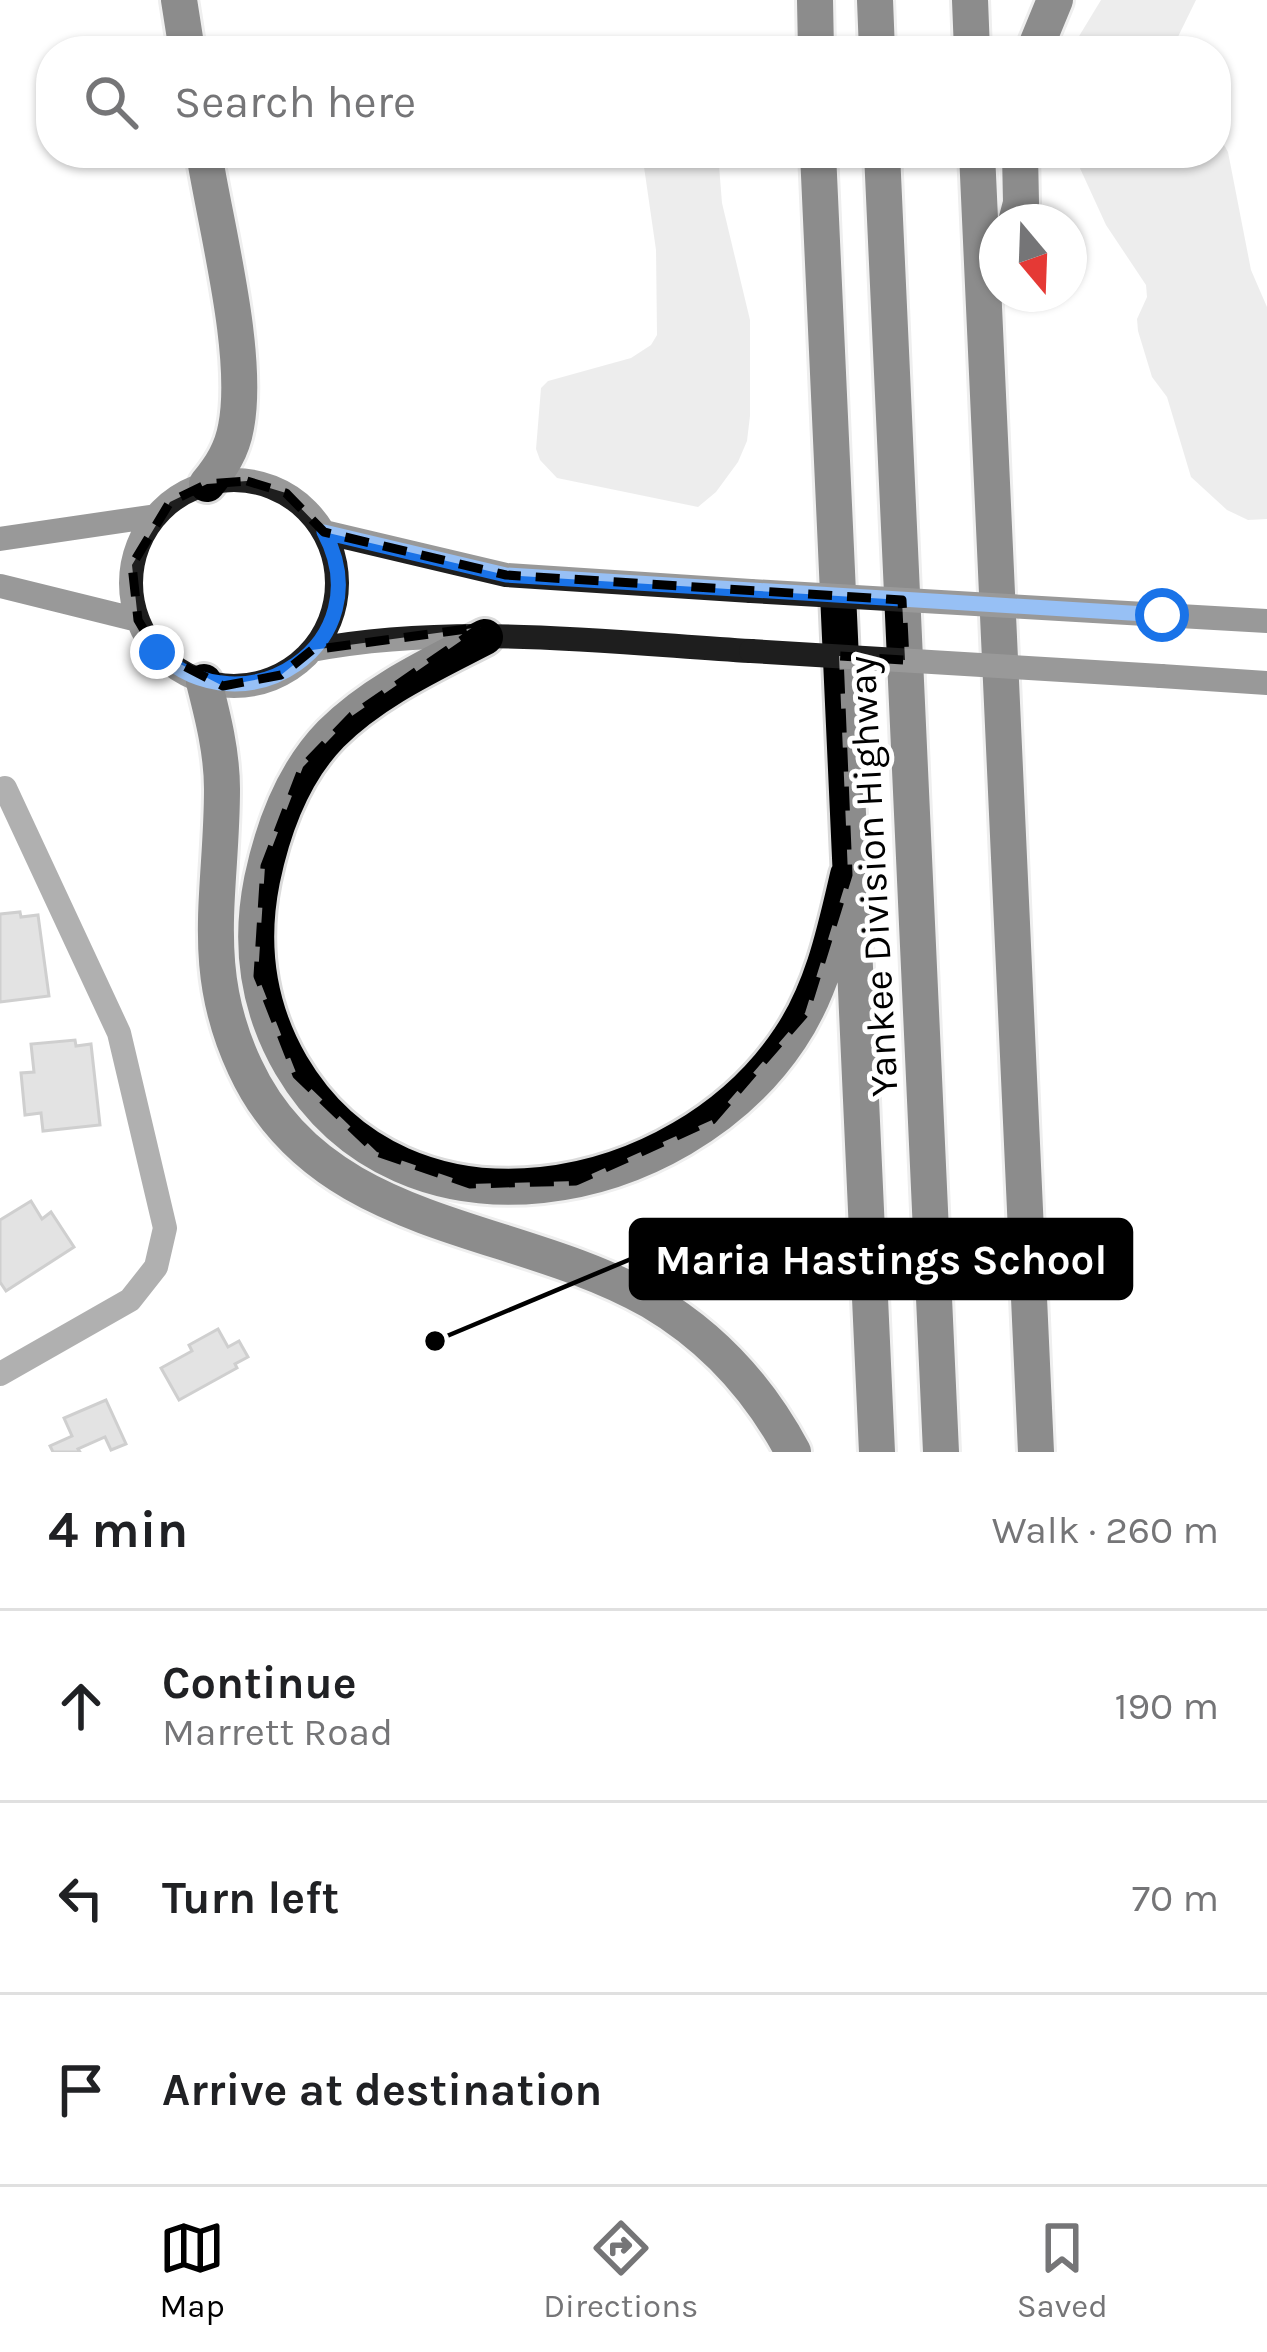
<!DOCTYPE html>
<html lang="en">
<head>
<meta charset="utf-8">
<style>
	body { margin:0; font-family:Karla,sans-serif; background:#f6f6f6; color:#202124 }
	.compass { position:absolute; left:979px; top:204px; width:108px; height:108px; border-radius:50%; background:#fff; box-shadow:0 3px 9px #0004; rotate:161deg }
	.stop { position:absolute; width:36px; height:36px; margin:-27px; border:9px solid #1a73e8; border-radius:50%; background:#fff }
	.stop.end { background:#1a73e8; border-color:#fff; box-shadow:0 3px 12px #0008 }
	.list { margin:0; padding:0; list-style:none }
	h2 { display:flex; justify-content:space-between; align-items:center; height:156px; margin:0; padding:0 48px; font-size:51px }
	h2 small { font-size:39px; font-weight:400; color:#757577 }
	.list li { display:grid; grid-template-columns:78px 1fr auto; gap:36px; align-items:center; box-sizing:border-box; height:192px; padding:0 48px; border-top:3px solid #e0e0e0 }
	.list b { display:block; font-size:45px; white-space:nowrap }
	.list p { margin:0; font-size:39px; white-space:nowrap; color:#757577 }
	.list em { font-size:39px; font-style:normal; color:#757577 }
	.icon { flex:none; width:66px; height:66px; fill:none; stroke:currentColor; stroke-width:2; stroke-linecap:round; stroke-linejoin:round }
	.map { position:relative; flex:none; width:1267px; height:1452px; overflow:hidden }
	.search { position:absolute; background:#fff; box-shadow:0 3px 9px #0004; left:36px; right:36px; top:36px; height:132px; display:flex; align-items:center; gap:30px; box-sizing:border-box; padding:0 42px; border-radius:48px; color:#757577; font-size:45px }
	.sheet { height:732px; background:#fff }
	nav { display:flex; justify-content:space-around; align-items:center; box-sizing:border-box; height:168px; border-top:3px solid #e0e0e0; background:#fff; font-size:33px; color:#757577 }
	nav a { display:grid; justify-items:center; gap:6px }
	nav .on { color:#000 }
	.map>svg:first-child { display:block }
	.green { fill:#d8d8d8 }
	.building { fill:#c0c0c0; stroke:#959595; stroke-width:3 }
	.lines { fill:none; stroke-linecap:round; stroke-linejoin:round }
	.motorway-casing { stroke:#dbdbdb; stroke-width:42 }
	.minor { stroke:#515151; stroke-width:24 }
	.secondary { stroke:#1e1e1e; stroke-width:24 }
	.motorway { stroke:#000; stroke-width:36 }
	.secondary-bridge { stroke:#1e1e1e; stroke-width:24 }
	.route { stroke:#1a73e8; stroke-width:15 }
	.marked { fill:none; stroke:#000; stroke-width:9; stroke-dasharray:24 15; stroke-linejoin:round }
	.labels { text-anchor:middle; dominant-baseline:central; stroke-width:10; stroke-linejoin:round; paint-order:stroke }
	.street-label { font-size:39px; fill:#000; stroke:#fff }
	.leader { fill:none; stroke:#000; stroke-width:4.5 }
	.callout-dot { fill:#000; stroke:#fff; stroke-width:4.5 }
	.callout { fill:#000; stroke:#000; stroke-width:4.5 }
	.callout-label { font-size:42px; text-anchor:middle; font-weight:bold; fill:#fff }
</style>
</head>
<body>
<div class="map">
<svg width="1267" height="1452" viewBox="0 0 1267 1452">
	<rect width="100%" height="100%" fill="#fff"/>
	<!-- green -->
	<path class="green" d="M1101 0H1196L1171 51H1070Z
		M1216 131 1228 152 1251 270 1267 307V519L1248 520 1227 510 1191 477 1167 397 1152 377 1138 331 1137 319 1147 297 1146 285 1106 225 1073 153H1216Z
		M642 153H718L722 203 750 320V416L747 441 738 462 716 492 698 507 557 478 540 460 536 449 541 388 548 381 631 358 651 345 657 335 656 250Z"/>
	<!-- building -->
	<path class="building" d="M20 912 21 917 38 915 49 996 0 1002V914Z
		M75 1040 76 1046 91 1044 100 1125 43 1131 41 1113 25 1115 21 1073 34 1072 31 1044Z
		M31 1201 42 1219 51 1212 74 1247 6 1291 0 1282V1220Z
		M218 1329 228 1347 239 1341 248 1357 235 1364 237 1368 179 1400 161 1368 192 1351 189 1345Z
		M106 1400 126 1444 111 1450 105 1437 78 1449 80 1452H53L50 1446 72 1436 64 1418Z"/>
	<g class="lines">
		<!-- motorway casing -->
		<g class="motorway-casing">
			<path id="motorway" d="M179 0 187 51
				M815 0 816 51
				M875 0 877 51
				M970 0 972 51
				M1034 51 1055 0
				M204 153C216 228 250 355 236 427 232 450 221 467 207 484
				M818 153 877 1452
				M882 153 941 1452
				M977 153 1036 1452
				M1016 222 1021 203 1020 153
				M485 637C431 665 374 691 331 734 292 774 273 827 262 880 249 945 258 1008 291 1065 404 1257 681 1202 790 1038 823 989 835 931 848 875
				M204 682C213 717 222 753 222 789 222 892 198 967 245 1067 321 1232 514 1222 651 1301 712 1337 760 1390 793 1452"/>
		</g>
		<!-- minor -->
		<path class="minor" d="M0 1374 130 1300 156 1267 165 1228 119 1033 5 788"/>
		<!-- secondary -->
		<path class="secondary" d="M131 583a103 103 0 1 1 206 0a103 103 0 1 1-206 0Z
			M324 532 506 575 751 591
			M0 539 156 516
			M0 586 138 620
			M1162 615 1267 621
			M312 650C456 623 606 642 751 651
			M1161 676 1267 683"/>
		<!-- motorway -->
		<use href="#motorway" class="motorway"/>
		<!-- secondary-bridge -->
		<path class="secondary-bridge" d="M751 591 1162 615
			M751 651 1161 676"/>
	</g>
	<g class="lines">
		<!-- route -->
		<path class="route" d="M157 652C246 735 383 642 324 532L506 575 1162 615"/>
	</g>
	<!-- marked area -->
	<path d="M0 0H1267V1452H0ZM247 481 286 493 324 532 506 575 902 600 905 660 839 656 848 875 805 1013 712 1120 576 1181 470 1184 377 1152 297 1075 258 976 265 866 303 767 352 716 481 627 312 650 281 675 223 686 157 652 138 620 132 565 170 502 207 484Z" fill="#fff" fill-opacity=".55" fill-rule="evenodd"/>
	<path class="marked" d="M247 481 286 493 324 532 506 575 902 600 905 660 839 656 848 875 805 1013 712 1120 576 1181 470 1184 377 1152 297 1075 258 976 265 866 303 767 352 716 481 627 312 650 281 675 223 686 157 652 138 620 132 565 170 502 207 484Z"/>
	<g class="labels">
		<!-- street labels -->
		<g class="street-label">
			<text transform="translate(873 876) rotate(-93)">Yankee Division Highway</text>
		</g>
	</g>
	<!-- callouts -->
	<path class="leader" d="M435 1341L631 1259"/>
	<circle class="callout-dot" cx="435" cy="1341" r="12"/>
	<rect class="callout" x="631" y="1220" width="500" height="78" rx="12"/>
	<g class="callout-label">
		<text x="881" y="1274">Maria Hastings School</text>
	</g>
</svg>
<svg class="compass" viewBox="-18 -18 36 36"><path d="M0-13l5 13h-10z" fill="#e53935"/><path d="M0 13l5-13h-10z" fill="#757577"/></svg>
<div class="stop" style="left:1162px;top:615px"></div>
<div class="stop end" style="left:157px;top:652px"></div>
<div class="search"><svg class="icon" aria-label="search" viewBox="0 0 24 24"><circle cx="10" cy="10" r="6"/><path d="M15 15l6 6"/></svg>Search here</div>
</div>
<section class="sheet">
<h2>4 min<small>Walk · 260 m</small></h2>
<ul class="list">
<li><svg class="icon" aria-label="ahead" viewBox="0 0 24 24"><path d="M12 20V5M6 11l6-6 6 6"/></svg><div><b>Continue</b><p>Marrett Road</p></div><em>190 m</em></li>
<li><svg class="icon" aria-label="left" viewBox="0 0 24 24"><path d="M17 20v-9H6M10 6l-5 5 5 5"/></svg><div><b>Turn left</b></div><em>70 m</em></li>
<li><svg class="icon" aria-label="arrive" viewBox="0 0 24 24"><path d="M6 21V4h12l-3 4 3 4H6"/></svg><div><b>Arrive at destination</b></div></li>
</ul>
</section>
<nav>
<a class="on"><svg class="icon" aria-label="map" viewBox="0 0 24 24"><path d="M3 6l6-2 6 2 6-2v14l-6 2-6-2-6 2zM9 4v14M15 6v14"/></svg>Map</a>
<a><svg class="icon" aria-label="directions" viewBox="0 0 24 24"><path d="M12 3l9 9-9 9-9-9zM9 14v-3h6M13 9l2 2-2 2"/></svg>Directions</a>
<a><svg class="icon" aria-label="saved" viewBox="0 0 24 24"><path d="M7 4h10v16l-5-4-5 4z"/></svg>Saved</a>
</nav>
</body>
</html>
